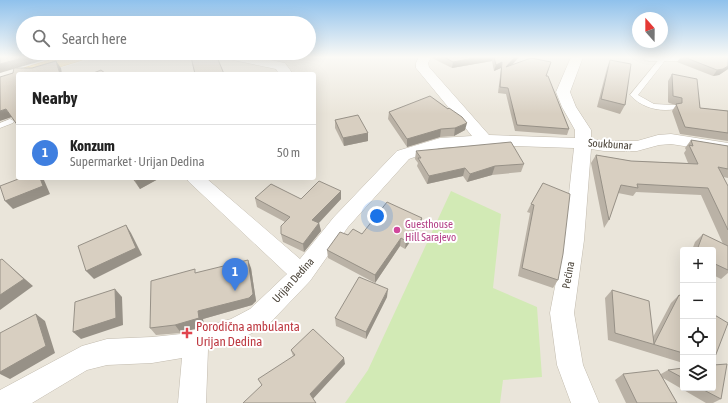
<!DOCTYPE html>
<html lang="en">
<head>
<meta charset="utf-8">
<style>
	body { margin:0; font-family:"Asap Condensed",sans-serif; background:#f2f2f2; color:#222 }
	.controls { position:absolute; right:12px; bottom:12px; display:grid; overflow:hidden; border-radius:4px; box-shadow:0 4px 16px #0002 }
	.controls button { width:36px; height:36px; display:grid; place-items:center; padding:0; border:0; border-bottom:1px solid #e0e0e0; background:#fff; color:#222; font:20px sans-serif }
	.compass { position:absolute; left:632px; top:12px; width:36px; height:36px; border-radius:50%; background:#fff; box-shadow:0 4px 16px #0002; rotate:339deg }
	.you { position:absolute; left:377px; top:216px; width:14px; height:14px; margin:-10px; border:3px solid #fff; border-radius:50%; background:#1a73e8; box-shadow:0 0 0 6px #1a73e833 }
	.badge { display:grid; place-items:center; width:26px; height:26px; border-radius:50%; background:#db2777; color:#fff; font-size:13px; font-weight:700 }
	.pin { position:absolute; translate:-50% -33px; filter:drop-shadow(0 1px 2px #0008) }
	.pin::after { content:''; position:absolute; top:21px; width:14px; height:12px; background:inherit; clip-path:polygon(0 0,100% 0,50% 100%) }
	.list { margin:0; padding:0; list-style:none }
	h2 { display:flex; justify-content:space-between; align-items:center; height:52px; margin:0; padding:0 16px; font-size:17px }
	h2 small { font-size:13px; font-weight:400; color:#767676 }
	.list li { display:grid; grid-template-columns:26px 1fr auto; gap:12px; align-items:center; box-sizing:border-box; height:56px; padding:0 16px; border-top:1px solid #e0e0e0 }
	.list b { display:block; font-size:15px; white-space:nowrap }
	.list p { margin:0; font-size:13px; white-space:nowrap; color:#767676 }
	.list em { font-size:13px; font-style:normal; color:#767676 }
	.icon { flex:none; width:22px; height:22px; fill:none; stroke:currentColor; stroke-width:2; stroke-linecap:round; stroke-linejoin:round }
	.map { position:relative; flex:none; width:728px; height:403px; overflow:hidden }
	.search { position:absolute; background:#fff; box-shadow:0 4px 16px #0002; left:16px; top:16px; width:300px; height:44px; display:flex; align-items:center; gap:10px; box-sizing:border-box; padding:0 14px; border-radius:22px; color:#767676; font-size:15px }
	.panel { position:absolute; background:#fff; box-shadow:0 4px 16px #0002; left:16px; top:72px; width:300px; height:108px; border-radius:4px }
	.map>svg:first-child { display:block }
	.residential { fill:#eae5da; fill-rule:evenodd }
	.green { fill:#d2eab5 }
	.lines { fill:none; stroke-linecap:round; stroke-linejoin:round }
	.lane-casing { stroke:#c2bbae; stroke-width:1 }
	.street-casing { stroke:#c2bbae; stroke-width:1 }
	.primary-casing { stroke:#e6c16a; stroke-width:1 }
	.lane { fill:#fff; fill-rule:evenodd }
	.street { fill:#fff; fill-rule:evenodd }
	.primary { fill:#ffe39c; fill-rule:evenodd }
	.wall { fill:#bab2a6 }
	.shaded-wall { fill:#979187 }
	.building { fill:#d8cfc1; stroke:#979187 }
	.hotel-dot { fill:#d1479c; stroke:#fff; stroke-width:1.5 }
	.health-dot { fill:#e0444e; stroke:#fff; stroke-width:1.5 }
	.labels { text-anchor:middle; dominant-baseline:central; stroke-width:4; stroke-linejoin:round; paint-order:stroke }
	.street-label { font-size:11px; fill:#4b4439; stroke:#fff }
	.hotel-label { font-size:11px; fill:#b23c85; stroke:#fff; text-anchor:start }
	.near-health-label { font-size:13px; fill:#be3a42; stroke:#fff; text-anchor:start }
</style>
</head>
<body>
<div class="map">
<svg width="728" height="403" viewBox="0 0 728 403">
	<rect width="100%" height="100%" fill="#f6f3ec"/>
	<!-- residential -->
	<path class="residential" d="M100 57H728V403H0V84L18 79V178H314V74H38ZM683 250H713V388H683Z"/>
	<!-- green -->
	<path class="green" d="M451 191 501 214 493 288 537 307 542 377 503 380 500 403H345L368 370Z"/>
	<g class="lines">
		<!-- lane casing -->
		<g class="lane-casing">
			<path id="lane" d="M661 57 667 58 638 95 654 104 673 105H676V109C659 112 642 108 630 95Z
				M10 119 14 121 13 123 0 128V123Z"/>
		</g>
		<!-- street casing -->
		<g class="street-casing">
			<path id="street" d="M231 57H256L285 63 293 74H279L276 69 233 60Z
				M419 57H431L428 63 429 67 489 135 575 138V130L562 107 556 92 571 57H583L570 92 576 107 591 130V139L604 141H637L658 135 671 134 728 143V153L671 144 659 145 637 151H604L591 149 584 240 574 313 583 365 599 403H571L557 365 550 313 564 240 574 148 484 145 440 148 409 159 348 227 310 281 268 325 244 337 208 349 206 403H178L182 358 152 363 107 365 87 370 32 403H0V390L82 346 107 339 152 337 181 334 231 319 250 309 287 274 189 182 186 178H206L300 259 334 217 397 151 440 138 472 136 416 68V63Z
				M643 57H693L691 60 687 61H649L645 60Z"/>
		</g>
		<!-- primary casing -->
		<g class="primary-casing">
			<path id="primary" d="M60 57H84L82 60 36 74H18V78L15 77 12 74 15 71Z"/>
		</g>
		<!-- lane -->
		<use href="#lane" class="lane"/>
		<!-- street -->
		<use href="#street" class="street"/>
		<!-- primary -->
		<use href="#primary" class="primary"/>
	</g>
	<!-- wall -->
	<path class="wall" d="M432 57H519L512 65 546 76 569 129 567 135 515 131 506 94 498 93 501 68 494 71 492 61 452 68 432 58Z
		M681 57H728V69L719 75 713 76 677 62Z
		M610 60 625 105 620 114 597 107 607 68Z
		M672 74 700 108 728 111V141L680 134 672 111 676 105 669 103 668 102V81Z
		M389 112 465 130 454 136 440 137 407 147 388 119Z
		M335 120 368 133V141L344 146 335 128Z
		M691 140 728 146V178L723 177 728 186V273L721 279 713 275V250H692L695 242 703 234 723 244 701 195 636 192 633 196 618 193 609 220 604 228 591 163 596 155 631 161 688 163 684 153 686 150 685 148Z
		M416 151 524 164 521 172 492 175 467 182 463 176 427 184 417 166 418 163 415 159Z
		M132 178H160L140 189Z
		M543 183 558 280 553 288 518 276 530 213 527 212 531 204Z
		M341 191V199L319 223 321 231 304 252 283 242 281 234 285 222 257 207 255 198 301 199Z
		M422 218 421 226 405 249 400 246 375 283 328 258 327 250 362 234Z
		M251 268 256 301 252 305 203 319 204 326 181 333 156 335 150 328 197 273Z
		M612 290 653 337 671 303 679 295 683 297V363L608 340 605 298Z
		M387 297 366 339 336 326 335 318Z
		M291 350 345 364 293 356Z
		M683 368V388H713L721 399 713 403H706L663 378 677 403H626L615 380 623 374H661L668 370Z"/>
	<!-- shaded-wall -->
	<path class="shaded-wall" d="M25 57H54L0 73V64Z
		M479 57H493L492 61 452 68 453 62Z
		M515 57H519L505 73 506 67Z
		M56 61 61 68 62 74H60Z
		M502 62 501 68 494 71 496 65Z
		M728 66V69L719 75 713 76 717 70Z
		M6 109 12 117 0 121V111Z
		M467 123 465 130 454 136 455 128Z
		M441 129 440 137 407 147V139Z
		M368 133V141L344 146 343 138Z
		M495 166 492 175 467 182 470 174Z
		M465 168 463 176 427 184 429 176Z
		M40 178H43L44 180 50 194 13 209 5 201Z
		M142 178H160L140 189 135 181Z
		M341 191V199L314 228 312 220Z
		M422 218 421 226 405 249 406 241Z
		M319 223 321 231 304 252 303 244Z
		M126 225 131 233 142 255 94 279 86 271Z
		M401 238 400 246 375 283V275Z
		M248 260 251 268 256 301 252 305 203 319 204 326 181 333 175 325 198 311Z
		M11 267 33 286 0 310V295Z
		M115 289 122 297 123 325 81 339 73 332Z
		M388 289 387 297 366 339V332Z
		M36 314 45 321 55 353 10 379 0 374V372Z
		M344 358 345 364 312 400 310 394Z"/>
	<!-- building -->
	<path class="building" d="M0 57H25L0 64Z
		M191 57H217L224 74H195Z
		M444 57H479L453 62Z
		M494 57H515L506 67 531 58 551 62 546 76H548L569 129 517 125 508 88 500 87 502 62 496 65Z
		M684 57H728V66L723 69 717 70Z
		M610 60 631 64 625 105 601 99Z
		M56 61 60 74H18V126L6 109 0 111V77L13 73 14 68H32Z
		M101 70 106 74H91Z
		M672 74 697 79 700 108 728 111V133L685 127 676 104 682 103V98L673 96V94Z
		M430 96 448 109 449 108 462 117 467 123 455 128 441 129 407 139 389 112Z
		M358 115 368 133 343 138 335 120Z
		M691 140 728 146V169L718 167 728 186V230L708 188 637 184 638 188 621 185 609 220 596 155 631 161 698 164 689 145 693 146Z
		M511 142 524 164 495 166 470 174 465 168 429 176 418 158H421L416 151Z
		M21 178H40L43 186 5 201 0 186Z
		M133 178H142L135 181Z
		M319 181 341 191 312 220 319 223 303 244 281 234V226L290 217 255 198 271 184 301 199Z
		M543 183 570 194 563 254 558 280 522 268 534 205 531 204Z
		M387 202 422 218 406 241 401 238 375 275 327 250 340 232 348 235 353 229 362 234Z
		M126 225 136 248 86 271 78 246Z
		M703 234 728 246V270L713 263V250H697Z
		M2 259 24 279 0 295V260Z
		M248 260 253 294 249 298 198 311 199 318 175 325 150 328 151 281 195 269V273Z
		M359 277 388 289 366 332 335 318Z
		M115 289 116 318 73 332 75 302Z
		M612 290 649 301 654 344 679 295 683 297V353L615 333Z
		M36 314 46 346 0 372V333Z
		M713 314 728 323 713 362Z
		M313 329 344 358 310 394 316 403H243L262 385 258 379 295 355 291 350Z
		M727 364 721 399 700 388H713V365Z
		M683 368V378L668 370Z
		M658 370 677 403H637L623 374Z"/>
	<!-- sky -->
	<linearGradient id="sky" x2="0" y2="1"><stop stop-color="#8fc1ec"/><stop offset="0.5" stop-color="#fbfaf6"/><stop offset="1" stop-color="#fbfaf6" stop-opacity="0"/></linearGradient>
	<rect width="728" height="114" fill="url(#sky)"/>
	<!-- markers -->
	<circle class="hotel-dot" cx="397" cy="230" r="4"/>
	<path class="health-dot" d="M185 327h4v4h4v4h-4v4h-4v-4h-4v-4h4z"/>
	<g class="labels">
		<!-- street labels -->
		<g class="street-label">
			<text transform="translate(610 144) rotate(4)">Soukbunar</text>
			<text transform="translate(568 275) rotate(-80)">Pećina</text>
			<text transform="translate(293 280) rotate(-48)">Urijan Dedina</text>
		</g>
		<!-- hotel labels -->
		<g class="hotel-label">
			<text x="405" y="224">Guesthouse<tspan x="405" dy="13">Hill Sarajevo</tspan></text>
		</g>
		<!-- near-health labels -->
		<g class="near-health-label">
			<text x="196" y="326">Porodična ambulanta<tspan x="196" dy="15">Urijan Dedina</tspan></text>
		</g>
	</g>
</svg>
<div class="controls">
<button>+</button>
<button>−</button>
<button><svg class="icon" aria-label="locate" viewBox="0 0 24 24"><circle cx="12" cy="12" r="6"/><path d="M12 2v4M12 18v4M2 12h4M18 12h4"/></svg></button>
<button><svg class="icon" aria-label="layers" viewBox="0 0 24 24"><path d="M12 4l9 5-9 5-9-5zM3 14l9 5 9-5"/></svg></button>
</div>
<svg class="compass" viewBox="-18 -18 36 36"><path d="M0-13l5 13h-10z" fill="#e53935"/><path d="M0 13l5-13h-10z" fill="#767676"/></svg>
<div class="you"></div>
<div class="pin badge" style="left:235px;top:291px;background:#3f7fe0">1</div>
<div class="search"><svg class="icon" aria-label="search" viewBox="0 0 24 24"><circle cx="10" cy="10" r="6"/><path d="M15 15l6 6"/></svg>Search here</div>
<section class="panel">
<h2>Nearby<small></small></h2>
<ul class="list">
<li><span class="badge" style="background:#3f7fe0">1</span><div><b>Konzum</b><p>Supermarket · Urijan Dedina</p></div><em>50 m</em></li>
</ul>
</section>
</div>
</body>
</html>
